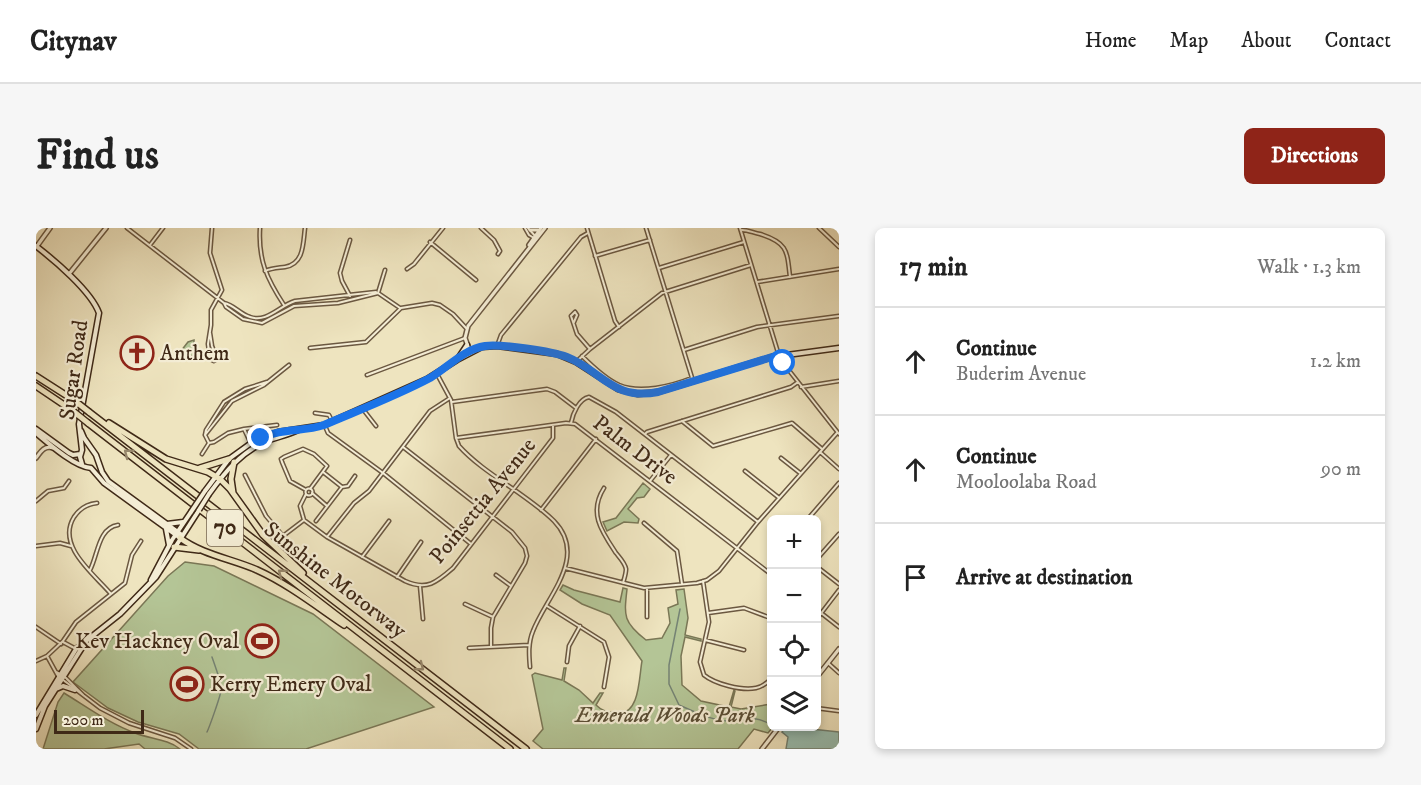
<!DOCTYPE html>
<html lang="en">
<head>
<meta charset="utf-8">
<style>
	body { margin:0; font-family:"IM FELL DW Pica",serif; background:#f6f6f6; color:#222 }
	.controls { position:absolute; right:18px; bottom:18px; display:grid; overflow:hidden; border-radius:9px; box-shadow:0 3px 9px #0003 }
	.controls button { width:54px; height:54px; display:grid; place-items:center; padding:0; border:0; border-bottom:2px solid #e0e0e0; background:#fff; color:#222; font:30px sans-serif }
	.scale { position:absolute; left:18px; bottom:15px; width:90px; box-sizing:border-box; padding-left:6px; border:3px solid #3f2917; border-top:0; font-size:16px; line-height:21px; white-space:nowrap; color:#3f2917; -webkit-text-stroke:4px #f4edd5; paint-order:stroke }
	.stop { position:absolute; width:18px; height:18px; margin:-14px; border:4px solid #1a73e8; border-radius:50%; background:#fff }
	.stop.end { background:#1a73e8; border-color:#fff; box-shadow:0 2px 6px #0008 }
	.list { margin:0; padding:0; list-style:none }
	h2 { display:flex; justify-content:space-between; align-items:center; height:78px; margin:0; padding:0 24px; font-size:26px }
	h2 small { font-size:20px; font-weight:400; color:#767676 }
	.list li { display:grid; grid-template-columns:39px 1fr auto; gap:18px; align-items:center; box-sizing:border-box; height:108px; padding:0 24px; border-top:2px solid #e0e0e0 }
	.list b { display:block; font-size:22px; white-space:nowrap }
	.list p { margin:0; font-size:20px; white-space:nowrap; color:#767676 }
	.list em { font-size:20px; font-style:normal; color:#767676 }
	.icon { flex:none; width:33px; height:33px; fill:none; stroke:currentColor; stroke-width:2; stroke-linecap:round; stroke-linejoin:round }
	.map { position:relative; flex:none; width:803px; height:521px; overflow:hidden; border-radius:9px }
	header { display:flex; align-items:center; gap:36px; box-sizing:border-box; height:84px; padding:0 30px; background:#fff; border-bottom:2px solid #e0e0e0 }
	header strong { font-size:28px }
	nav { display:flex; gap:33px; margin-inline-start:auto; font-size:21px }
	.intro { display:flex; align-items:center; justify-content:space-between; box-sizing:border-box; height:144px; padding:0 36px }
	h1 { margin:0; font-size:42px }
	.button { padding:15px 27px; border-radius:9px; background:#8f2418; color:#fff; font-size:21px; font-weight:700 }
	main { display:flex; gap:36px; padding:0 36px }
	aside { flex:1; background:#fff; border-radius:9px; box-shadow:0 3px 9px #0003 }
	.map>svg:first-child { display:block }
	.green { fill:#b4c596; stroke:#7a7756; stroke-width:1.5 }
	.water { fill:#99bfb2; stroke:#758374; stroke-width:1.5 }
	.lines { fill:none; stroke-linecap:round; stroke-linejoin:round }
	.stream { stroke:#758374; stroke-width:1.5 }
	.minor-casing { stroke:#6b5841; stroke-width:5 }
	.tertiary-casing { stroke:#6b5841; stroke-width:6 }
	.secondary-casing { stroke:#3f2917; stroke-width:7 }
	.motorway-casing { stroke:#3f2917; stroke-width:8 }
	.minor { stroke:#f4edd5; stroke-width:2 }
	.tertiary { stroke:#f4edd5; stroke-width:3 }
	.secondary { stroke:#f4edd5; stroke-width:4 }
	.motorway { stroke:#eee4bf; stroke-width:5 }
	.secondary-bridge-casing { stroke:#3f2917; stroke-width:7; stroke-linecap:butt }
	.motorway-bridge-casing { stroke:#3f2917; stroke-width:8; stroke-linecap:butt }
	.secondary-bridge { stroke:#f4edd5; stroke-width:4 }
	.motorway-bridge { stroke:#eee4bf; stroke-width:5 }
	.oneway { stroke:#96866b }
	.route { stroke:#1a73e8; stroke-width:8 }
	.labels { text-anchor:middle; dominant-baseline:central; stroke-width:4.5; stroke-linejoin:round; paint-order:stroke }
	.shield { fill:#f4edd5; stroke:#756450; stroke-width:1.5 }
	.shield-label { font-size:21px; font-weight:bold; fill:#3f2917 }
	.poi-label { font-size:22px; fill:#3f2917; stroke:#f4edd5; text-anchor:start }
	.street-label { font-size:22px; fill:#3f2917; stroke:#f4edd5 }
	.park-label { font-size:22px; font-style:italic; fill:#5c5037; stroke:#f4edd5 }
</style>
</head>
<body>
<header>
<strong>Citynav</strong>
<nav><a>Home</a><a>Map</a><a>About</a><a>Contact</a></nav>
</header>
<div class="intro"><h1>Find us</h1><a class="button">Directions</a></div>
<main>
<div class="map">
<svg width="803" height="521" viewBox="0 0 803 521">
	<rect width="100%" height="100%" fill="#eee4bf"/>
	<filter id="stains"><feTurbulence type="fractalNoise" baseFrequency=".00333" numOctaves="4"/><feColorMatrix values="0 0 0 0 .2 0 0 0 0 .09 0 0 0 0 .02 0 0 0 .5 -.17"/></filter>
	<radialGradient id="worn" r=".72"><stop offset=".6" stop-color="#630" stop-opacity="0"/><stop offset="1" stop-color="#630" stop-opacity=".3"/></radialGradient>
	<!-- green -->
	<path class="green" d="M158 112V126L174 125V127L151 128 145 123 152 114Z
		M607 255 614 261 608 269 601 270 592 281 603 291 602 295 588 294 571 303 567 294 580 290Z
		M149 334 178 338 277 386 398 479 270 521H163L143 506 102 494 72 480 37 454 132 348Z
		M527 357 538 362 584 374 587 360 591 361C588 388 587 394 610 412L626 410 634 395 632 380 642 376 640 362 648 361 652 390 649 407 665 411V413L649 409 645 428 646 457 665 473 693 479 698 462 699 463 695 479 705 481 735 476 736 499H737L732 505 718 501 702 521H507L497 513 507 501 496 447 499 445 526 452 528 440H530L528 453 543 462 557 475 564 465H567L560 477C567 484 571 484 582 485 604 487 603 448 606 433L574 387 546 376 524 362Z
		M28 465C51 479 74 496 99 505 114 511 132 511 144 521H109L103 516 68 521H7L22 474Z"/>
	<!-- water -->
	<path class="water" d="M757 499 803 504V521H750L752 509 746 504 748 501 754 502Z"/>
	<g class="lines">
		<!-- stream -->
		<path class="stream" d="M644 381 633 437V456L643 477C659 484 676 493 694 493 713 493 716 486 736 497
			M171 504C173 500 185 467 185 462 185 452 179 438 176 429"/>
		<!-- minor casing -->
		<g class="minor-casing">
			<path id="minor" d="M91 0 188 75 190 79 207 91 226 95 258 78 302 75 342 65
				M224 0C222 32 231 51 248 77
				M445 0 458 12 464 23 462 26
				M489 0 493 7 498 10
				M492 0 500 9
				M551 0 579 93 583 99
				M610 0 657 153
				M704 0 744 131 803 206
				M783 0 803 19
				M706 2C712 2 718 5 724 6 752 15 751 23 754 49
				M314 12 304 45 306 53 314 68
				M394 14 440 52
				M114 17 127 0
				M559 28 614 12
				M623 40 708 14
				M371 41 378 36 407 0
				M229 43C236 40 242 40 249 39 268 36 267 16 269 0
				M721 54 803 41
				M342 65 364 80
				M342 65 349 42
				M188 75C198 77 204 86 214 89 231 95 243 78 259 73L340 64
				M539 84 535 88 541 106 554 121
				M538 94 541 87 539 84
				M174 105 176 118 181 131 178 133 174 131 172 116 175 97V82L186 62 174 25 176 0
				M461 118 465 107 545 9 552 5
				M274 120 330 114 365 80 396 75 404 77 417 86 430 100
				M648 122 721 99 803 88
				M546 128C556 138 570 151 583 157 604 166 636 158 656 150
				M540 134 554 121 626 65 715 37
				M401 146 415 172 420 210 423 218C448 246 491 266 518 293 553 329 510 369 497 403 492 415 493 427 494 439
				M331 147 429 110
				M765 159 803 153
				M416 174 511 161 519 164 540 180
				M326 180 340 198
				M279 185 293 187 296 193
				M646 193 677 218 756 195 786 221
				M535 195C537 185 543 171 553 169L580 184 722 294
				M289 198 292 205 347 245 435 316
				M208 201 241 197
				M609 206 611 204 755 159 762 154
				M169 207 196 173 228 157 253 137
				M169 207 170 202 188 174 209 161 231 154
				M169 207 173 215 178 214 192 205 208 201 217 220
				M420 210 530 195 539 196 736 347
				M367 219 476 304 489 320 491 328 489 335 457 389 455 400V418
				M784 224 803 241
				M166 226 173 215
				M745 230 764 245
				M709 243 742 269
				M287 244 306 259
				M209 247 230 288 263 327
				M614 253 635 227
				M568 260C552 285 566 304 580 325 584 330 589 335 590 341 590 346 588 351 587 355
				M269.5 264a3.5 3.5 0 1 1 7 0a3.5 3.5 0 1 1-7 0Z
				M270 262 254 253 246 234 245 231 248 229 267 221 278 226 291 238 274 261
				M276 265 291 278
				M270 266 264 278 268 292 291 309 369 353C391 363 401 354 417 340L517 210V197
				M0 273 12 263 28 260 33 253
				M61 275C51 276 44 280 38 289 20 318 58 346 75 366
				M505 282 560 211
				M771 292 803 255
				M280 293 306 259 312 258 319 248
				M608 295 641 323 646 356
				M247 308 268 292
				M291 309 318 275 333 263 394 183 414 170
				M0 318 24 315 35 318
				M326 329 353 293
				M780 332 803 306
				M780 338 803 356
				M529 340 608 360 661 355 671 352 683 343 722 294 801 205
				M54 342C62 327 62 300 82 297
				M460 347 475 358
				M361 349 385 314
				M667 353 673 394 664 434 668 447C679 456 706 463 720 460 726 459 731 455 736 450
				M384 358 387 391
				M429 376 457 389
				M511 378 568 414 573 429 568 459
				M780 381 803 399
				M672 385 708 380 732 389
				M611 389V360
				M780 392 803 362
				M0 399 25 416
				M669 412 708 422
				M27 414 40 421
				M433 420 493 417
				M11 428 22 448 64 480 93 495 139 510 155 521
				M0 433 11 428 27 413 40 394 89 355 96 327 105 313
				M531 434 533 418 544 398
				M792 435 803 445
				M20 444 28 448 47 467
				M780 480 803 483"/>
		</g>
		<!-- tertiary casing -->
		<g class="tertiary-casing">
			<path id="tertiary" d="M494 2H503
				M493 17 505 0
				M1 18 14 0
				M33 46 70 0
				M434 124 429 110 432 98 509 0
				M0 230C5 223 9 217 17 220
				M780 450 803 421
				M726 521 743 499"/>
		</g>
		<!-- secondary casing -->
		<g class="secondary-casing">
			<path id="secondary" d="M0 18C18 32 55 63 63 85L43 196 46 222 44 229 46 236
				M423 129 431 117
				M0 201 33 225 37 227 44 226
				M45 203 48 210 60 227 66 244 72 253 146 307
				M0 205C13 216 39 239 55 240L68 255 144 310
				M169 263 193 231 218 213 242 204 288 197 391 151 421 132 446 119 461 118 521 126 540 134 582 161 602 166 622 164 736 129 803 120
				M173 266C189 244 205 224 231 213 241 209 252 207 262 202
				M131 296 147 294
				M130 301 133 317
				M115 352 136 312 155 284
				M20 461 27 458 39 462
				M0 487 40 421 84 386 120 349 163 282
				M0 501 9 478 49 415"/>
		</g>
		<!-- motorway casing -->
		<g class="motorway-casing">
			<path id="motorway" d="M0 148 39 173
				M0 158 37 183
				M53 184 490 521
				M52 195 474 521
				M73 195 130 231 172 244 184 251 194 261 227 307 267 345
				M164 240 193 231
				M197 265 195 251 198 234
				M144 310C167 327 196 331 221 342 252 356 280 378 308 397
				M138 319 163 322"/>
		</g>
		<!-- minor -->
		<use href="#minor" class="minor"/>
		<!-- tertiary -->
		<use href="#tertiary" class="tertiary"/>
		<!-- secondary -->
		<use href="#secondary" class="secondary"/>
		<!-- motorway -->
		<use href="#motorway" class="motorway"/>
		<!-- secondary-bridge casing -->
		<g class="secondary-bridge-casing">
			<path id="secondary-bridge" d="M163 282 173 266
				M155 284 169 263"/>
		</g>
		<!-- motorway-bridge casing -->
		<g class="motorway-bridge-casing">
			<path id="motorway-bridge" d="M39 173 53 184
				M37 183 52 195"/>
		</g>
		<!-- secondary-bridge -->
		<use href="#secondary-bridge" class="secondary-bridge"/>
		<!-- motorway-bridge -->
		<use href="#motorway-bridge" class="motorway-bridge"/>
	</g>
	<!-- one-way arrows -->
	<defs><path id="oneway-chevron" d="M-2-3.5L2.5 0L-2 3.5" fill="none" stroke-width="1.6" stroke-linecap="round" stroke-linejoin="round" transform="scale(1.5)"/></defs>
	<g class="oneway">
		<use href="#oneway-chevron" transform="translate(92 225) rotate(-142)"/>
		<use href="#oneway-chevron" transform="translate(246 345) rotate(-142)"/>
		<use href="#oneway-chevron" transform="translate(384 439) rotate(38)"/>
	</g>
	<g class="lines">
		<!-- route -->
		<path class="route" d="M225 210C246 200 267 204 288 197 323 182 360 168 394 150 411 140 428 121 449 118 466 116 515 123 531 129 566 143 577 173 622 164L736 129 743 128 747 135"/>
	</g>
	<!-- icons -->
	<defs>
		<g id="church-ring" transform="scale(1.725)"><circle r="9.5" fill="#f4edd5" stroke="#8f2418" stroke-width="1.5"/><path d="M-1.2-6h2.4v3.5h3.3v2.4h-3.3V6h-2.4V-.1h-3.3v-2.4h3.3Z" fill="#8f2418"/></g>
		<g id="stadium-ring" transform="scale(1.725)"><circle r="9.5" fill="#f4edd5" stroke="#8f2418" stroke-width="1.5"/><path d="M0-5a6.5 5 0 1 0 0 10a6.5 5 0 1 0 0-10ZM-3.5-1.8h7v3.6h-7Z" fill="#8f2418"/></g>
	</defs>
	<g fill-rule="evenodd">
		<use href="#church-ring" x="101" y="125"/>
		<use href="#stadium-ring" x="226" y="413"/>
		<use href="#stadium-ring" x="151" y="456"/>
	</g>
	<g class="labels">
		<!-- shield labels -->
		<rect class="shield" x="171" y="282" width="36" height="36" rx="4.5"/>
		<g class="shield-label">
			<text x="189" y="300">70</text>
		</g>
		<!-- poi labels -->
		<g class="poi-label">
			<text x="124" y="125">Anthem</text>
			<text x="203" y="413" text-anchor="end">Kev Hackney Oval</text>
			<text x="174" y="456">Kerry Emery Oval</text>
		</g>
		<!-- street labels -->
		<g class="street-label">
			<text transform="translate(38 142) rotate(-82)">Sugar Road</text>
			<text transform="translate(599 222) rotate(37)">Palm Drive</text>
			<text transform="translate(447 273) rotate(-51)">Poinsettia Avenue</text>
			<text transform="translate(299 352) rotate(38)">Sunshine Motorway</text>
		</g>
		<!-- park labels -->
		<g class="park-label">
			<text x="629" y="487">Emerald Woods Park</text>
		</g>
	</g>
	<rect width="100%" height="100%" filter="url(#stains)"/>
	<rect width="100%" height="100%" fill="url(#worn)"/>
</svg>
<div class="controls">
<button>+</button>
<button>−</button>
<button><svg class="icon" aria-label="locate" viewBox="0 0 24 24"><circle cx="12" cy="12" r="6"/><path d="M12 2v4M12 18v4M2 12h4M18 12h4"/></svg></button>
<button><svg class="icon" aria-label="layers" viewBox="0 0 24 24"><path d="M12 4l9 5-9 5-9-5zM3 14l9 5 9-5"/></svg></button>
</div>
<div class="scale">200 m</div>
<div class="stop" style="left:747px;top:135px"></div>
<div class="stop end" style="left:225px;top:210px"></div>
</div>
<aside>
<h2>17 min<small>Walk · 1.3 km</small></h2>
<ul class="list">
<li><svg class="icon" aria-label="ahead" viewBox="0 0 24 24"><path d="M12 20V5M6 11l6-6 6 6"/></svg><div><b>Continue</b><p>Buderim Avenue</p></div><em>1.2 km</em></li>
<li><svg class="icon" aria-label="ahead" viewBox="0 0 24 24"><path d="M12 20V5M6 11l6-6 6 6"/></svg><div><b>Continue</b><p>Mooloolaba Road</p></div><em>90 m</em></li>
<li><svg class="icon" aria-label="arrive" viewBox="0 0 24 24"><path d="M6 21V4h12l-3 4 3 4H6"/></svg><div><b>Arrive at destination</b></div></li>
</ul>
</aside>
</main>
</body>
</html>
